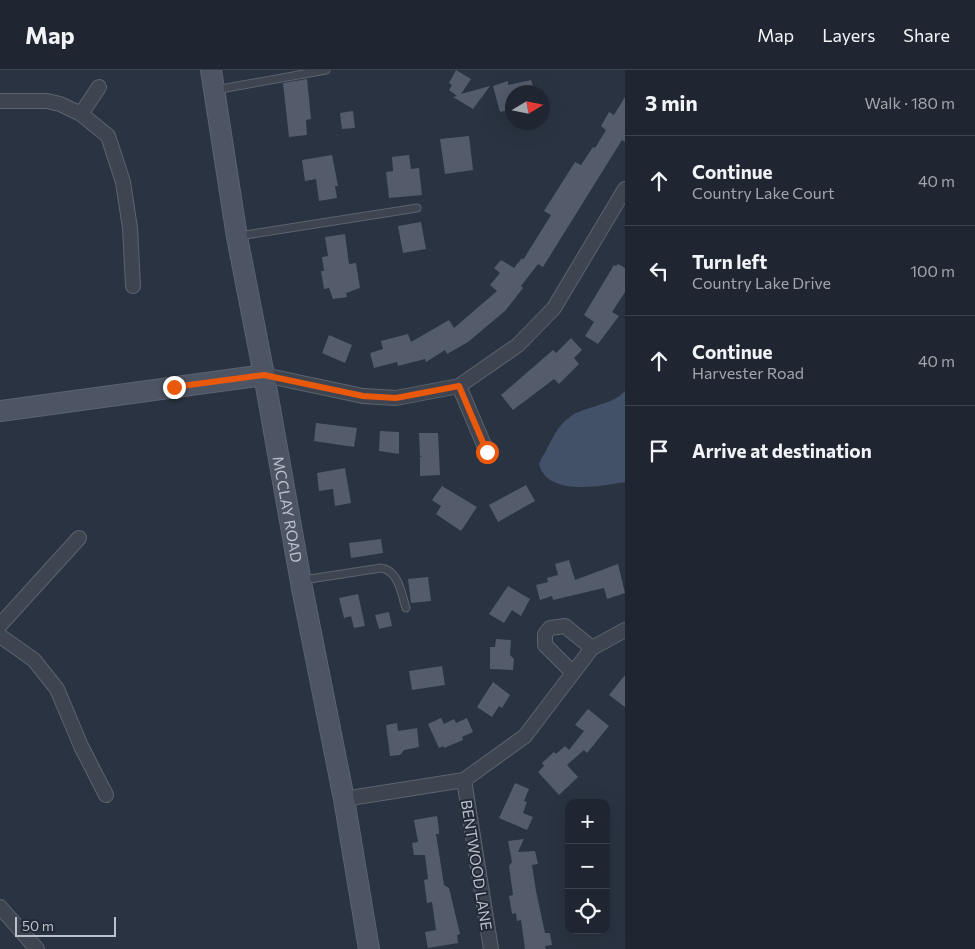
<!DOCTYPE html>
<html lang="en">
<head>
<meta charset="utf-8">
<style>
	body { margin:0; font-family:Commissioner,sans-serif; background:#282e39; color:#f1f3f6 }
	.controls { position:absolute; right:15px; bottom:15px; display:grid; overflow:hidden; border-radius:10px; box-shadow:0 5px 20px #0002 }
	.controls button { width:45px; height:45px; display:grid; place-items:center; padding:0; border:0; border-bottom:1px solid #3d434d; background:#202631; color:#f1f3f6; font:25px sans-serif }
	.compass { position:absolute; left:505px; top:15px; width:45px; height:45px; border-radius:50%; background:#202631; box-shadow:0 5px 20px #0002; rotate:80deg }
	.scale { position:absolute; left:15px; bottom:12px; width:101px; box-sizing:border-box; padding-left:5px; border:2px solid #bbc1cb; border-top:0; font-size:14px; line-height:18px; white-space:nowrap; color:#bbc1cb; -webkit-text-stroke:4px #232a37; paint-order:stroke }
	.stop { position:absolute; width:15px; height:15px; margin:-11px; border:4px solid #ea580c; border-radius:50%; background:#fff }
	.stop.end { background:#ea580c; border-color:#fff; box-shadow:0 1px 5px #0008 }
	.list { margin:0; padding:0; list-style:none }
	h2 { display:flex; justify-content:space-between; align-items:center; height:65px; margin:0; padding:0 20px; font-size:21px }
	h2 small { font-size:16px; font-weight:400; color:#a2a5ab }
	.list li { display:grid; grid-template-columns:32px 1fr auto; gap:15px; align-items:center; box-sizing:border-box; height:90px; padding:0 20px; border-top:1px solid #3d434d }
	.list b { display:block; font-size:19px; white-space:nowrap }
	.list p { margin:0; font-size:16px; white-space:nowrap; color:#a2a5ab }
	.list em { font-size:16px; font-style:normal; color:#a2a5ab }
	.icon { flex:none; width:28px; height:28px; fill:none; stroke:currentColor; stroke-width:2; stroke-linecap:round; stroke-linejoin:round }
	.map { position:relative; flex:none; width:625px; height:879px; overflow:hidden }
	header { display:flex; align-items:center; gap:30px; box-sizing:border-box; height:70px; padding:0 25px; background:#202631; border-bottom:1px solid #3d434d }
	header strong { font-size:24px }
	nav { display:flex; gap:28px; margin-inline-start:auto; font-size:18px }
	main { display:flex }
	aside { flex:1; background:#202631 }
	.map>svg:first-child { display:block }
	.water { fill:#425168 }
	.building { fill:#545c6c }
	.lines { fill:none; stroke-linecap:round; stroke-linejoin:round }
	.service-casing { stroke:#5c636e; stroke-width:9 }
	.minor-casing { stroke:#5c636e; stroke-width:16 }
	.secondary-casing { stroke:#5c636e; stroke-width:22 }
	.service { stroke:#3e4551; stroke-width:7 }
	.minor { stroke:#3e4551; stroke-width:14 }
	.secondary { stroke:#4d5564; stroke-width:20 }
	.route { stroke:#ea580c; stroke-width:6 }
	.labels { text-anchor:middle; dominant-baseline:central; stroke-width:4; stroke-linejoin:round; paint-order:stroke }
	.street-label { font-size:15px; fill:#bbc1cb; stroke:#232a37 }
</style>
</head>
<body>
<header>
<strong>Map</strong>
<nav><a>Map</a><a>Layers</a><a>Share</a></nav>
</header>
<main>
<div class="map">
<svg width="625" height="879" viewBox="0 0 625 879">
	<rect width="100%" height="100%" fill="#2a3341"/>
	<!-- water -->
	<path class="water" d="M625 321V412C602 416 547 427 539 394L541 389C550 376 554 360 566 350 582 335 611 337 625 321Z"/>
	<!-- building -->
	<path class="building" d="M456 0 471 9 461 24 490 16 473 39 453 27 457 26 449 20 452 15 449 13Z
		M307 9 311 49 306 50 307 65 289 67 283 13Z
		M531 10 535 22H512V39L500 42 493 16 508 11V15Z
		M625 27V72L622 70 543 197 538 194 521 216 523 218 505 241 468 272 447 284 445 280 426 292 425 289 398 296 397 292 374 298 370 283 383 279 381 271 408 264 411 272 449 250 454 258 497 221 490 215 500 203 494 198 501 190 514 198 522 188 523 190 551 145 544 141 575 92 581 95 593 77 595 78 606 60 601 56 609 42 614 45Z
		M353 41 355 58 342 59 340 43Z
		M469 66 473 100 445 104 440 69Z
		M332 85 338 116H335L337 128 319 131 316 109 305 111 302 90Z
		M409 85 411 99 419 98 422 125 389 128 386 102 393 101 392 87Z
		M421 152 426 179 403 183 398 156Z
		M345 164 349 194 356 193 360 218 346 223 347 227 333 229 329 218 324 219 321 201H324L322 187 328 186 325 167Z
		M618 194 625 198V222L612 242 619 246 598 274 585 266 594 252 584 245 614 195 616 196Z
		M329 265 352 275 345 293 322 283Z
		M571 268 582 280 574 288 579 294 559 314 554 309 513 340 501 325 553 280 556 283Z
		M316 353 357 358 354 377 314 371Z
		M380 361 399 362V384L379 381Z
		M419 363H438L440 405 420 406V387H422L420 386Z
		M345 398 351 433 335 436 333 419 319 421 317 403Z
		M526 415 535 431 498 452 489 435Z
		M442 416 477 437 461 461 436 444 441 436 432 430Z
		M381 469 383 483 351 488 349 473Z
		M569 490 575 510 618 494 625 523 607 529 604 518 553 530 552 526 540 530 536 515 548 512 547 508 558 505 555 494Z
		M428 507 431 531 411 533 408 509Z
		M508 516 530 529 521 546 512 540 504 553 489 544Z
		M358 524 365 556 354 558 351 546 344 548 339 528Z
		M389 542 392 556 379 559 375 545Z
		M496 569 511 570 510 585 514 589 513 600 490 599V577H495Z
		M442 596 445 615 412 620 409 601Z
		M625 605V637L609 625Z
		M493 612 510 625 502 638 499 636 492 647 477 637Z
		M588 639 609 656 587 683 584 680 567 695 578 707 559 725 538 702 544 696 542 693 554 682 556 684 565 676 569 680 584 661 575 655Z
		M441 648 444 654 454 649 456 653 467 648 473 662 462 667 463 670 444 678 443 676 439 678 428 654Z
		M397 653 398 661 417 658 419 677 404 680 400 685 390 686 386 655Z
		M515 713 529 719 524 731 527 732 523 743 533 747 527 760 499 748Z
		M437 746 439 759V764H436L444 815 449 818 460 864 457 865 458 873 428 878 425 862 436 860 432 832 427 833 424 810 428 809 425 785H414L412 773 418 772 414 750Z
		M524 769 518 782 535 781 538 794 532 795 536 821 545 863H550L552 875 545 876 546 879H525L521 850 517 851 516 843 512 844 509 826 513 825 509 796 512 792 508 771Z"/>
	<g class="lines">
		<!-- service casing -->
		<g class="service-casing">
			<path id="service" d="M215 20 326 0
				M239 166 417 138
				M303 510 381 498C399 501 401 523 406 538"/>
		</g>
		<!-- minor casing -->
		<g class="minor-casing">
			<path id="minor" d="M0 31H47L60 34 81 44 108 66 123 112 130 158 133 216
				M81 44 99 17
				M264 305 363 326 396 328 459 316 518 275 554 238 625 119
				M459 316 487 382
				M0 555 79 468
				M0 566 34 590 57 619 81 676 106 725
				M573 603 545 575V564L550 558 565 556 592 578
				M464 710 491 879
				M344 729 464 710 525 666 592 578 625 560
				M0 837 37 879"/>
		</g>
		<!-- secondary casing -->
		<g class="secondary-casing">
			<g id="secondary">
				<path id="s1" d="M211 0 237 167 264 305 302 518 344 729 369 879"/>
				<path d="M0 341 264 305"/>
			</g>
		</g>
		<!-- service -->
		<use href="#service" class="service"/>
		<!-- minor -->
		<use href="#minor" class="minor"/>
		<!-- secondary -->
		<use href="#secondary" class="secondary"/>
	</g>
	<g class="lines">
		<!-- route -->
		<path class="route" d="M174 317 264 305 363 326 396 328 459 316 487 382"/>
	</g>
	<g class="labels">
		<!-- street labels -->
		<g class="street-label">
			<text stroke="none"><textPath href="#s1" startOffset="446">MCCLAY ROAD</textPath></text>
			<text transform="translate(477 795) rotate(81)">BENTWOOD LANE</text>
		</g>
	</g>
</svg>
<div class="controls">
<button>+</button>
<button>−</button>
<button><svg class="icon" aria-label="locate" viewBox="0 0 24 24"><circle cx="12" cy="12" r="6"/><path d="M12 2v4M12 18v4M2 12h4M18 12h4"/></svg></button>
</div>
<svg class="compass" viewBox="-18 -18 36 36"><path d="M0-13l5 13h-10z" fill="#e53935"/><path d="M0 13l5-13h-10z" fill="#a2a5ab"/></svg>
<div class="scale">50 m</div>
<div class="stop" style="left:487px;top:382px"></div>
<div class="stop end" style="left:174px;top:317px"></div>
</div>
<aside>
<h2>3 min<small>Walk · 180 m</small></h2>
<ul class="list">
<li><svg class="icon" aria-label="ahead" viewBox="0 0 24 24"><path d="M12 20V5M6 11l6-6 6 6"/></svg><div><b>Continue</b><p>Country Lake Court</p></div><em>40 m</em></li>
<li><svg class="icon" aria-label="left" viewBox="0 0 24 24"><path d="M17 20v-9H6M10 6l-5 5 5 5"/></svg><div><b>Turn left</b><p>Country Lake Drive</p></div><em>100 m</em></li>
<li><svg class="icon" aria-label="ahead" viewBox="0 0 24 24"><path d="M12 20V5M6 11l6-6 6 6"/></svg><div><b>Continue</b><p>Harvester Road</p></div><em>40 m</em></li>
<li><svg class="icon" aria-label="arrive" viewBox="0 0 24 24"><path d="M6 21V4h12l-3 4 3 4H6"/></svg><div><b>Arrive at destination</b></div></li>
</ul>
</aside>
</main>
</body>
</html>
